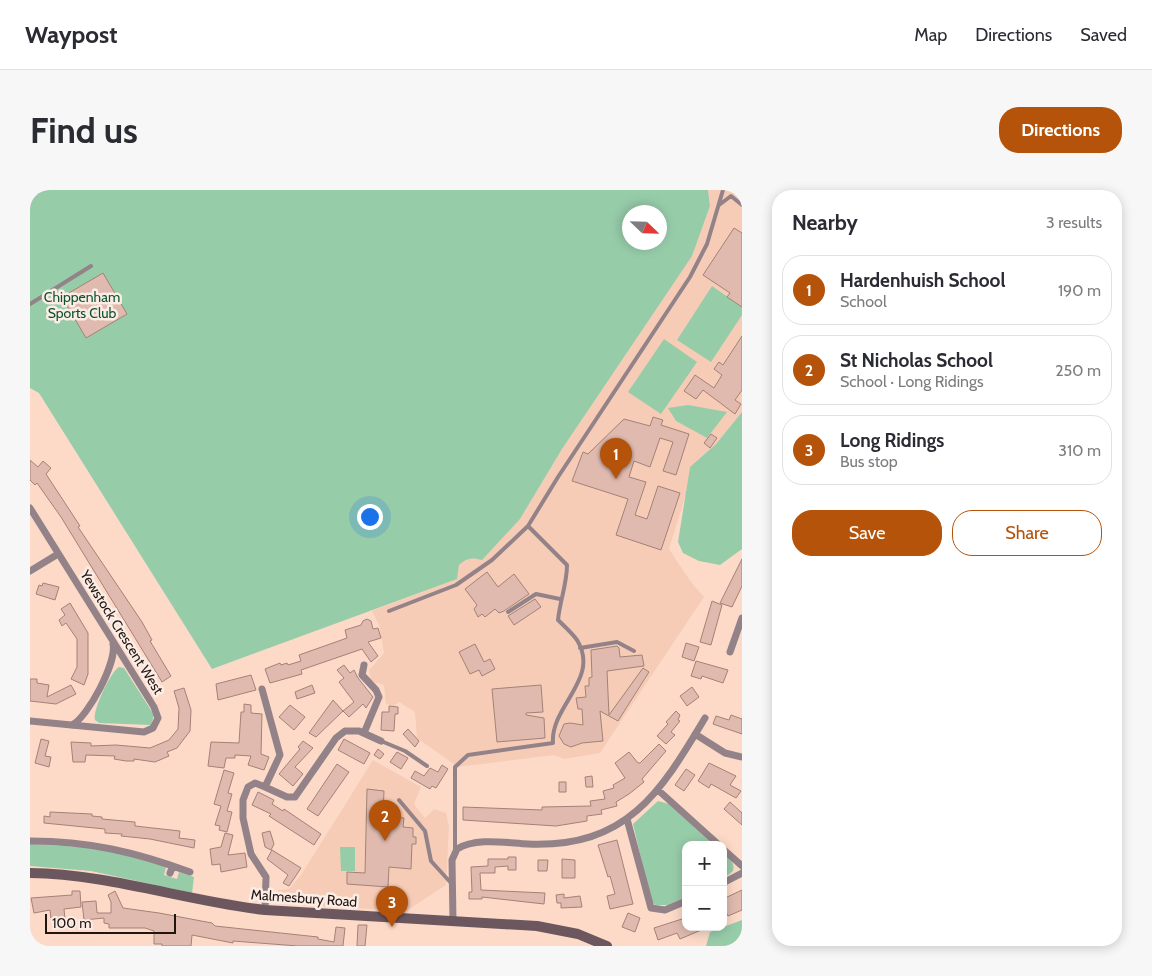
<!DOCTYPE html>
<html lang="en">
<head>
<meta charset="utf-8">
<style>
	body { margin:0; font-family:Cabin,sans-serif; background:#f7f7f7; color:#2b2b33 }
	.controls { position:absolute; right:15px; bottom:15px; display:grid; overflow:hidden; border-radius:10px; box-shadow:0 2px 12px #0003 }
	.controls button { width:45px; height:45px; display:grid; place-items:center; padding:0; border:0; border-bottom:1px solid #e1e1e2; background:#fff; color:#2b2b33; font:25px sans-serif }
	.compass { position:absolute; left:592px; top:15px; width:45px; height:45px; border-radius:50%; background:#fff; box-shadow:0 2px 12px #0003; rotate:113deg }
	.scale { position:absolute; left:15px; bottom:12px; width:131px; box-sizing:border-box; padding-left:5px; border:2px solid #21150f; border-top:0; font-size:14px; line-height:18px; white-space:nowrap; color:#21150f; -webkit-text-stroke:4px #fbece5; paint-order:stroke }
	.you { position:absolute; left:339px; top:326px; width:18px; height:18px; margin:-12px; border:4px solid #fff; border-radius:50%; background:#1a73e8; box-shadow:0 0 0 8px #1a73e833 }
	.badge { display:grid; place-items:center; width:32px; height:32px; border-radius:50%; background:#b45309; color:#fff; font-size:16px; font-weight:700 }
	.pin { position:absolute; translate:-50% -41px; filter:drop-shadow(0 1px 2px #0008) }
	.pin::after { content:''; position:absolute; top:26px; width:18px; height:15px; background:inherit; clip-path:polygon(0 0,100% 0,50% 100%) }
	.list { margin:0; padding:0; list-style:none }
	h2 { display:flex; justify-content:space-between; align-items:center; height:65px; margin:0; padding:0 20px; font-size:21px }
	h2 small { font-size:16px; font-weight:400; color:#7c7c81 }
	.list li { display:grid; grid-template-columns:32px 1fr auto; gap:15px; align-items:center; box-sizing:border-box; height:70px; margin:0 10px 10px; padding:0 10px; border:1px solid #e1e1e2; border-radius:20px }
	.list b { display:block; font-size:19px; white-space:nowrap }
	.list p { margin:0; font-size:16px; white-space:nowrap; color:#7c7c81 }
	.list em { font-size:16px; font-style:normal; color:#7c7c81 }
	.actions { display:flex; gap:10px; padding:15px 20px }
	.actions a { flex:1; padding:11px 0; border:1px solid #b45309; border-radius:20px; text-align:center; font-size:18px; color:#b45309 }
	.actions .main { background:#b45309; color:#fff }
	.map { position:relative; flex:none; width:712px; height:756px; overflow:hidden; border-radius:20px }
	header { display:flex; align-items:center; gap:30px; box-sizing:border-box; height:70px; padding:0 25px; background:#fff; border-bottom:1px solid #e1e1e2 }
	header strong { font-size:24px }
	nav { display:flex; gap:28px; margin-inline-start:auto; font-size:18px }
	.intro { display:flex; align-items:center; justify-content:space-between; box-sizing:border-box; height:120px; padding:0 30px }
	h1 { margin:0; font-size:35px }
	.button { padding:12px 22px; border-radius:20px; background:#b45309; color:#fff; font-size:18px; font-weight:700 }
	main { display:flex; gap:30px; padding:0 30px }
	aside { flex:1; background:#fff; border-radius:20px; box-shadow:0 2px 12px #0003 }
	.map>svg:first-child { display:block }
	.built { fill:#f7ccb7 }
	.green { fill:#97cca9; fill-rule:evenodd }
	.building { fill:#e0baaf; stroke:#a48177 }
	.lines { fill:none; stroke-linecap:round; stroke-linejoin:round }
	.service { stroke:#938389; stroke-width:4 }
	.minor { stroke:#938389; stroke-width:7 }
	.secondary { stroke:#6d575f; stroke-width:10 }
	.labels { text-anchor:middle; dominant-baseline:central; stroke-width:5; stroke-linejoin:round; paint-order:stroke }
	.park-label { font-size:14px; fill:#0c5430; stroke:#fbece5 }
	.street-label { font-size:14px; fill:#21150f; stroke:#fbece5 }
</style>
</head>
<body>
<header>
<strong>Waypost</strong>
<nav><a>Map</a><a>Directions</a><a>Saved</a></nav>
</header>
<div class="intro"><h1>Find us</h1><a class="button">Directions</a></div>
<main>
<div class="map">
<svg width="712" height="756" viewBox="0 0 712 756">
	<rect width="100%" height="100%" fill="#fddac8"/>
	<!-- built -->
	<path class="built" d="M678 0H712V222L686 254 660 277 656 304 639 359 661 392 674 407 570 563 534 569 524 565 428 577 387 548 385 522 369 512 364 516 356 514 354 495 341 491 339 480 354 463 349 435 342 421 427 389 429 375 442 367 490 329 532 259 662 65 680 16Z
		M343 570 391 597 384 614 395 628 404 619 416 623 419 636 416 695 376 721 270 715 247 708 248 700 259 699 271 685Z"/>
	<!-- green -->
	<path class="green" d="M0 0H678L680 16 662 66 532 259 490 329 452 370C442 367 437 368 429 375L427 389 182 479 9 203 0 198ZM600 22H630V52H600Z
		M682 96 712 117V125L681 172 647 150Z
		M634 149 667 172 631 224 598 202Z
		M658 215 697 222 677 248 646 231 638 218Z
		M712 222V359L690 375 669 371 653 363 648 352 660 277 686 254Z
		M89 477 94 478 124 525 121 535 69 533 65 530C62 521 81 481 89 477Z
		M628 611 639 614 684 655H656V707L638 715H625L621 710 603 634Z
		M0 654 73 658 136 677 134 685 147 689 149 682 164 687 162 703 61 681 0 676Z
		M310 657H325V681H311Z
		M693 663C700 669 705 672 703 681L693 689Z
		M712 730V756H676L680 742Z"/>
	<!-- building -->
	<path class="building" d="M704 38 712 43V117L697 107 700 103 673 85Z
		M73 83 97 124 56 148 32 107Z
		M712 146V200L705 210 711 214 705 224 673 200 666 209 654 201 665 185 684 198 692 185 684 179 689 172 693 175Z
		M623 227 633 230 631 235 659 244 646 285 633 281 643 252 630 248 620 277 604 271 599 287 616 292 605 325 617 329 628 296 650 303 631 360 586 345 598 309 542 291 553 262 558 264 594 229 620 236Z
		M681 244 687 248 680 258 674 253Z
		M0 270 8 277 13 271 21 278 16 284 50 336 48 337 112 432 122 450 120 451 141 486 132 492 31 327 7 293 5 295 0 290Z
		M712 369V396L702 417 690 413Z
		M457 382 468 397 484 384 499 404 474 421 469 423 465 419 455 427 452 424 448 427 444 419 447 415 435 399Z
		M13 393 29 397 25 410 6 404 9 395 12 396Z
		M505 409 511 417 484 435 478 426Z
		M682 411 692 415 681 455 670 452Z
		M40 413 58 443V484L54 495 41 489 47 477V449L36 433 32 436 29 430 35 425 31 419Z
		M337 429 341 431 343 439 348 438 351 448 338 452 348 466 341 472 332 459 271 480 272 484 240 493 235 479 250 473 251 475 257 473 258 475 271 471 269 465 317 448 315 440 331 435 333 431Z
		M656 453 669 457 664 471 652 467Z
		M445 454 454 472 460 469 465 479 452 486 449 480 440 484 429 462Z
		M587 456 589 458 590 467 612 465 614 476 577 481 579 525 613 478 619 482 588 531 570 521 573 551 552 553 541 557 534 554 529 546 534 534 540 533 553 535 552 519H548L546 508 556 507 555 496H559V488L562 487 561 460Z
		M666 471 698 480 693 493 672 486 671 489 661 486Z
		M314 475 320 483 324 480 328 488 343 507 336 518 333 514 319 527 313 521 324 512 309 492 314 488 307 480Z
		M221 485 226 500 188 510 186 494Z
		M0 489H7V493L19 495 17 507 41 495 46 504 26 514 0 511Z
		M282 495 285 503 267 509 265 502Z
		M511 495 513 522 496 523V525L514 528 515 548 467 552 462 499Z
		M662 497 669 507 657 516 650 506Z
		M154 498 161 520 160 541 147 558 137 562 139 566 125 572 104 569V571H96L84 569 85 566 56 565 55 572H43L41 552 61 553V556L86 555 120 558 139 550 148 539 149 518 144 501Z
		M303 510 313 521 286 547 279 543Z
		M214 514 221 515V523L232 524 231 564 239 567 234 580 218 575 221 566 205 565V568H196L194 578 178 576 181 552 209 553 211 522H214Z
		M260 515 275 527 264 540 249 527Z
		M359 516 368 517V524H365L364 541 351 540 352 522H359Z
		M646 521 650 525 648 530 650 531 641 542 645 545 636 554 627 546 638 534 636 532Z
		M701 525 712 529V544L683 534 686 526 699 530Z
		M378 539 389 551 385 557 373 544Z
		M11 549 19 551 15 566 21 567 19 577 5 573Z
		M314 549 340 563 334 574 308 560Z
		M273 551 283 558 265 577 273 584 263 596 249 584 270 559 268 557Z
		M629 554 636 561 612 589 614 592 599 604 586 612 587 616 571 620 572 624 557 626V631L526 636 433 630V617L512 620V617L561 616 560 611 575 609 573 601 584 598 583 595 595 588 585 573 599 562 608 573H610Z
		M348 559 354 564 350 569 344 565Z
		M367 562 378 568 371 579 360 572Z
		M679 573 706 586 700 595 711 601 706 608 681 594 679 598 668 591Z
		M307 574 319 582 288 626 277 619Z
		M412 575 418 579 406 598 402 596 400 599 381 588 385 581 394 586 400 578 408 582Z
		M656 579 665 585 654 601 645 595Z
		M194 580 204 583 198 603 202 604 197 621 202 622 197 642 189 640 190 636 185 635 191 616 184 614Z
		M562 586 563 597H556L555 587Z
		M529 592H536V602H529Z
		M337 599 354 601 353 626 374 628 373 637 383 638V647H386V654H382L381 679 359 677 358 697 317 694V682L335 683Z
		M228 602 244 610 242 614 253 621 254 619 291 644 284 655 239 626 241 624 222 615Z
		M700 612 712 623V635L694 619Z
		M20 622 62 624V626L72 627V629L105 632V636L150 641 149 648 165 650 164 658 120 649 91 646 92 644 75 643V639L14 633V626L20 627Z
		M240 641 244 654 241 660 235 657 232 643Z
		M195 643 203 645 198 665 215 663 217 677 191 682 190 674 182 675 180 659 191 657Z
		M587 650 603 714 580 719 577 706 585 704 580 686 578 687 568 655Z
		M242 660 271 678 259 696 253 693 258 685 237 669Z
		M478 667H486V680H478V676L465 677V683H450L451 700 515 703 514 714 452 707V709H439V702H442L441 677 458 676V669H478Z
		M532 669 545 670V688H532Z
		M508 670H518L517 681H508Z
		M712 700V720L698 726 693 716V709Z
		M42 701H50L51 717 34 719 35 729 21 730 20 720 4 723 1 708 42 705Z
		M85 701 93 718 129 723 182 733 185 736 288 747V749L304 752 306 737 315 738 313 756H268L203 751V753L162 745 161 756H132V754H124V741L115 738H79V734L74 733V728L54 730 52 712 66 711 67 723H81V712L78 705Z
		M534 704V708L550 706 552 717 531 718V713H527L526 705Z
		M598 723 610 728 605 742 592 737Z
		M652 729 655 737 676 738 650 749 647 743 628 750 624 738Z
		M328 735H337L335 756H327Z"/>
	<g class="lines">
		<!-- service -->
		<path class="service" d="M689 15 701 6 712 15
			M0 114 61 76
			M359 421 426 395 462 370 498 336 528 287 660 87 677 54 693 0
			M478 422 506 404 530 409
			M550 458 587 452 604 461
			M351 551 375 561 397 576
			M369 610 395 641 401 671 421 693
			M425 661V577L438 565 523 553C520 516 571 489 547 450 542 443 534 436 528 430 530 410 537 394 537 375L498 336"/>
		<!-- minor -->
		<path class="minor" d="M0 318 124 517 128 528 123 538 114 542 0 531
			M0 381 28 364
			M700 462 712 428
			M232 499 250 565 235 597 225 593 218 597 213 610V628L221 664 236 687 235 720
			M42 535C58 527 87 472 83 454
			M334 543 349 507 346 500 332 485 334 475
			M665 544 695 563 712 567
			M235 597 257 607H265L306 548 315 541H329L351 551
			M628 600 689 655
			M597 629 621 718 635 720 656 711
			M0 651C59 651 105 662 160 682
			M693 659 712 676
			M140 683 143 676
			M693 693 712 683
			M423 731 422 670 427 659C446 647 477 653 498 654 597 658 630 603 675 528"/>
		<!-- secondary -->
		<path class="secondary" d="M0 683C79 684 156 711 235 720L507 736 548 744 577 756"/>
	</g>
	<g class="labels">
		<!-- park labels -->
		<g class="park-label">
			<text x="52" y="107">Chippenham<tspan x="52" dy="16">Sports Club</tspan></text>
		</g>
		<!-- street labels -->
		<g class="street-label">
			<text transform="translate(92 442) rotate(58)">Yewstock Crescent West</text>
			<text transform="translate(274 708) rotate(4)">Malmesbury Road</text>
		</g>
	</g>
</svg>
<div class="controls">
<button>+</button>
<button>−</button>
</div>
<svg class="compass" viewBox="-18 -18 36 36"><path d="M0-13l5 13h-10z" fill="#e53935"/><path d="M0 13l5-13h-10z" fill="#7c7c81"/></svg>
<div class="scale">100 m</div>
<div class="you"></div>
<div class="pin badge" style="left:586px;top:289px">1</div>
<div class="pin badge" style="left:355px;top:651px">2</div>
<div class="pin badge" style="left:362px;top:737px">3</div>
</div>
<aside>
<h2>Nearby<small>3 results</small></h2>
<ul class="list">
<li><span class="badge">1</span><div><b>Hardenhuish School</b><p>School</p></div><em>190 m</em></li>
<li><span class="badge">2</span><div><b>St Nicholas School</b><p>School · Long Ridings</p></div><em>250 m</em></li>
<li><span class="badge">3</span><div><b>Long Ridings</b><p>Bus stop</p></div><em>310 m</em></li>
</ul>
<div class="actions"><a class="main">Save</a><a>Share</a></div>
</aside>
</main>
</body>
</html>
